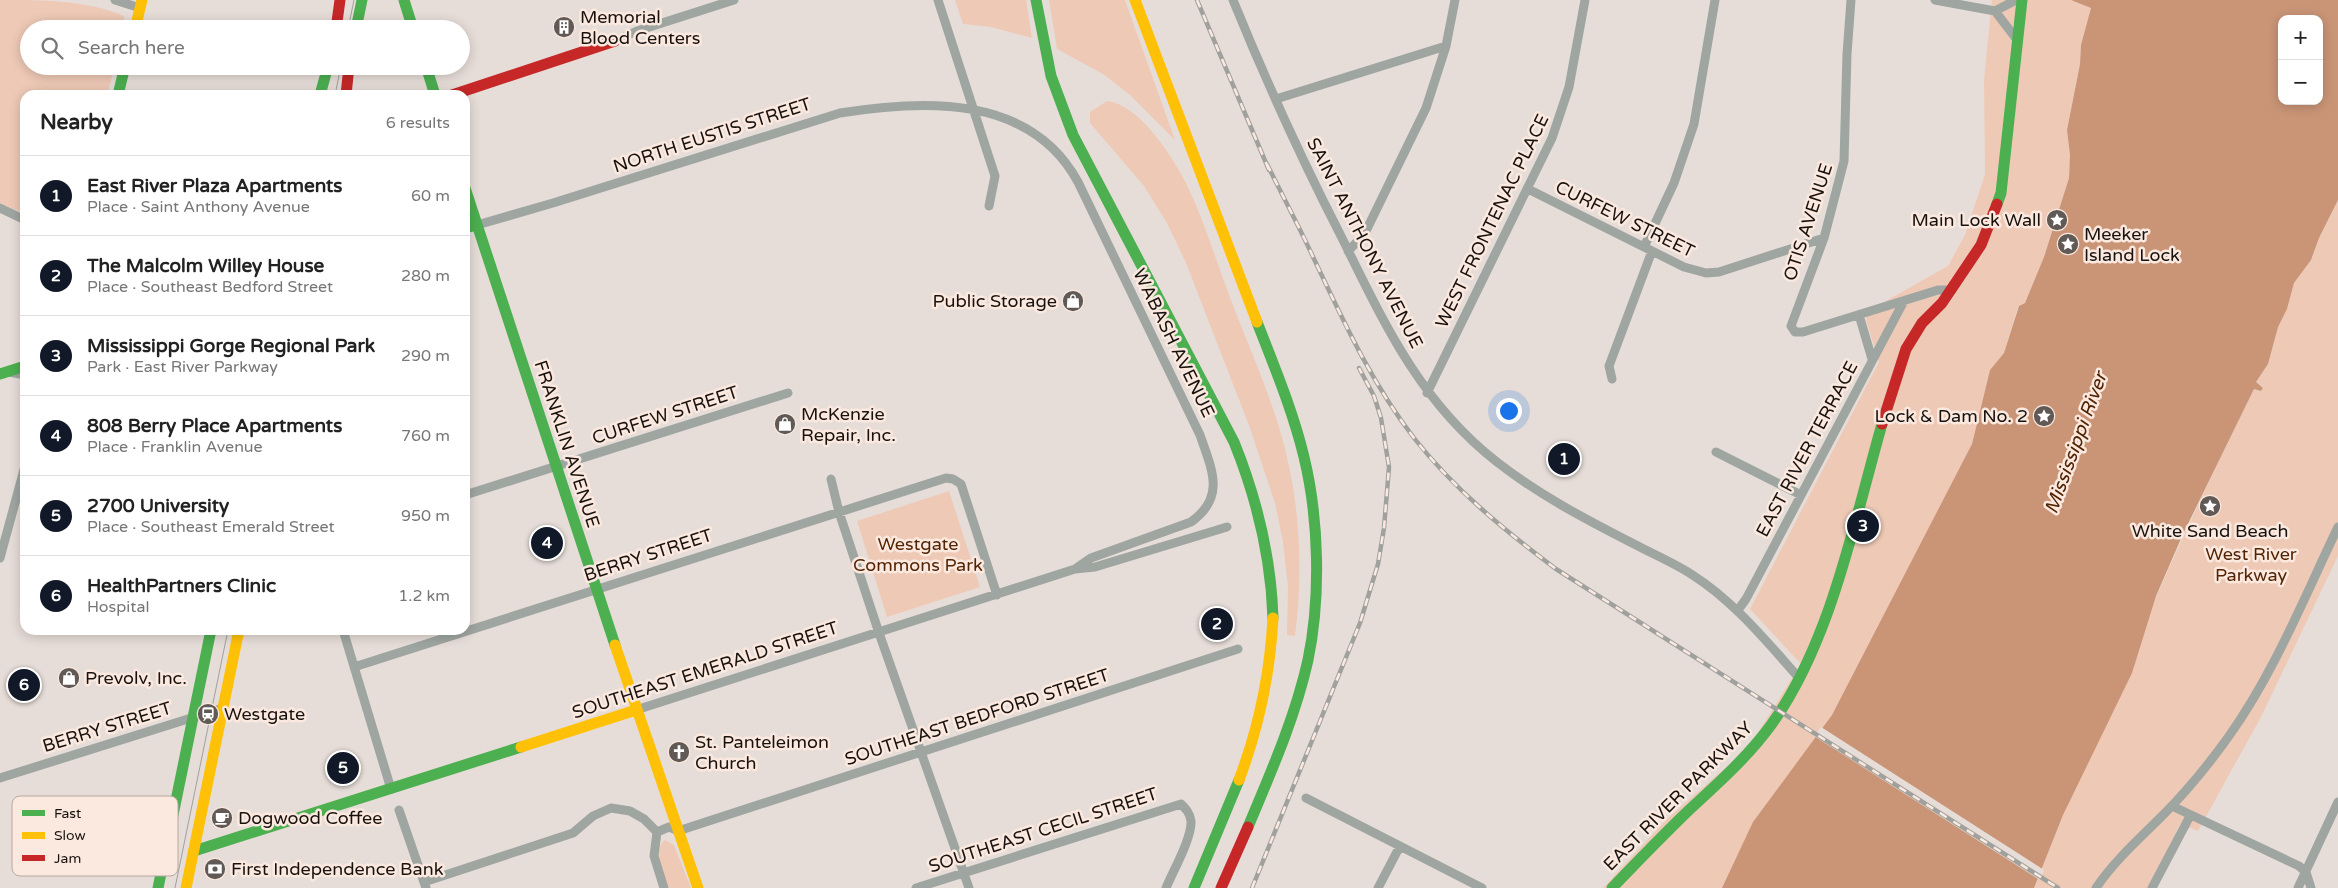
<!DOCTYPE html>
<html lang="en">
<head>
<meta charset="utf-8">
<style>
	body { margin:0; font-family:"Varela Round",sans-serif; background:#f2f2f2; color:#222 }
	.controls { position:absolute; right:15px; top:15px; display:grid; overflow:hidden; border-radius:10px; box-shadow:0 2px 12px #0003 }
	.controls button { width:45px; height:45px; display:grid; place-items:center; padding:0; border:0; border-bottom:1px solid #e0e0e0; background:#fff; color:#222; font:25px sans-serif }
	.you { position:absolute; left:1508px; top:410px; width:18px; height:18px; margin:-12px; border:4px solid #fff; border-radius:50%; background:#1a73e8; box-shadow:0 0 0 8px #1a73e833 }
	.badge { display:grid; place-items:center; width:32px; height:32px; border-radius:50%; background:#111827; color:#fff; font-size:16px; font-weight:700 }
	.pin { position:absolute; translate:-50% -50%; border:2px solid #fff; box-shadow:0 1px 5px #0006 }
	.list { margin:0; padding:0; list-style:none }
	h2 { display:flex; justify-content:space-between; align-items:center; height:65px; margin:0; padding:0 20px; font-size:21px }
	h2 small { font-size:16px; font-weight:400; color:#767676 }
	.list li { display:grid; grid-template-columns:32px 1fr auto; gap:15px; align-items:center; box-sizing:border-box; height:80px; padding:0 20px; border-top:1px solid #e0e0e0 }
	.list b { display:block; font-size:19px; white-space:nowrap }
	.list p { margin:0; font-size:16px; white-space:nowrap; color:#767676 }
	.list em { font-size:16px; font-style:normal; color:#767676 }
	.icon { flex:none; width:28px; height:28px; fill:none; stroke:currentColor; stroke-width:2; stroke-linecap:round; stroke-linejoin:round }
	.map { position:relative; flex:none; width:2338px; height:888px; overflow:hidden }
	.search { position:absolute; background:#fff; box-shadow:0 2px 12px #0003; left:20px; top:20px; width:450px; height:55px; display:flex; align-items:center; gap:12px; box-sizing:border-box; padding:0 18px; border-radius:28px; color:#767676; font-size:19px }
	.panel { position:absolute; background:#fff; box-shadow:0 2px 12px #0003; left:20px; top:90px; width:450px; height:545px; border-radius:15px }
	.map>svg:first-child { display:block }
	.green { fill:#eec9b6 }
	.water { fill:#ca9577; fill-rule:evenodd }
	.pier { fill:#e7ddd8 }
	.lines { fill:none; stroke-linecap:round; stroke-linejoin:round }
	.street { stroke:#9fa6a2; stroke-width:9 }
	.fast { stroke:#4caf50; stroke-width:11 }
	.slow { stroke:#ffc107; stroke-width:11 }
	.jam { stroke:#c62828; stroke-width:11 }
	.tram { stroke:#a0a19d; stroke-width:1 }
	.rail-casing { stroke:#a0a19d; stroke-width:4.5 }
	.rail { stroke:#fbe9df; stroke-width:2.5; stroke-dasharray:8; stroke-linecap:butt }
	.labels { text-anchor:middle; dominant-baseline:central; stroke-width:5; stroke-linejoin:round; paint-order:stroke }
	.poi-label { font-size:18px; fill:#18120f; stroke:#fbe9df; text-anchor:start }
	.street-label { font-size:18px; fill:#18120f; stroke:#fbe9df }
	.park-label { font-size:18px; fill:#532404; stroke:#fbe9df }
	.water-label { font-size:19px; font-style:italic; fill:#512302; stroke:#fbe9df }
	.key { fill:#fbe9df; stroke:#b7a8a1; stroke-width:1 }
	.key-label { font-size:14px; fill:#18120f }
</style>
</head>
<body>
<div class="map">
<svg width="2338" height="888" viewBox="0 0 2338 888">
	<rect width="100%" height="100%" fill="#e7ddd8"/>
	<!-- green -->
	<path class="green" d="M0 0C41 0 87 0 124 16V29H29V66H115L107 95H25V214L0 203Z
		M955 0H1026L1032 38 991 27 963 24Z
		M1049 0H1125L1175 140 1130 95 1103 74 1057 49Z
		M1992 0H2071L2091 8 2081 45 2080 64 2067 130 2070 155 2069 178 2044 257 2025 303 2018 307 2004 353 1990 370 1972 444 1840 714 1731 888H1603L1666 820 1733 761 1757 734 1801 664 1750 609 1879 362 1866 320 1868 311 1948 266 1965 235 1985 174 1984 80Z
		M1107 101C1140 105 1172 156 1186 183 1204 220 1216 261 1231 300 1252 356 1279 412 1290 471 1301 526 1302 581 1295 636L1287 635 1288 587 1283 542 1275 503 1250 428 1186 263 1167 223 1144 186 1090 123V112Z
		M2338 200V556L2261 717 2198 831 2180 824 2150 888H2034C2100 719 2173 552 2254 389L2261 391 2263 388 2256 382 2268 364 2278 326 2287 309 2294 283 2311 260 2319 238Z
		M949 491 980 587 887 617 857 521Z
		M665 840 674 845 691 888H669C663 876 652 850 665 840Z"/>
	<!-- water -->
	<path class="water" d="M2071 0H2338V200L2319 238 2311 260 2294 283 2287 309 2278 327 2268 364 2256 382 2263 388 2261 391 2254 389 2183 534 2156 596 2132 673 2063 815 2034 888H1722L1753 822 1832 715 1972 444 1990 370 2004 353 2019 306 2025 303 2044 257 2069 178 2070 155 2067 130 2080 64 2081 45 2091 8ZM2282 19H2319V101H2282Z"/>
	<!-- pier -->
	<path class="pier" d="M1821 727 2044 870 2040 880 1814 736Z"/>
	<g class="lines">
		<!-- street -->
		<path class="street" d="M115 0 140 8
			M938 0 995 176 989 206
			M1233 0C1266 81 1302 160 1342 238 1384 323 1420 402 1497 462 1539 495 1587 520 1634 544 1653 554 1674 563 1691 574 1734 601 1767 642 1800 679
			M1851 0 1847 54 1844 161 1824 238 1791 326 1795 332H1803L1938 290H1952
			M1935 0 1995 11 2016 0
			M1995 11 2018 41
			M615 41 637 31 734 0
			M1276 99 1446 46
			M1528 189 1684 267 1706 273 1719 272 1824 238
			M0 208 25 220
			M477 225 553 203 840 113C925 99 1031 95 1078 182L1200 435C1212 470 1226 497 1191 522L1091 558 1075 569
			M1644 247 1674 183 1694 124 1715 0
			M1348 251 1364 235 1426 108 1446 46 1455 0
			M1859 315 1872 359
			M9 372 25 375
			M1612 379 1609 366 1652 251
			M1427 393 1552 138 1569 87 1585 0
			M1716 452 1801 495
			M831 479 839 512 879 633 969 888
			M465 495 788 393
			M0 558 25 466
			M1738 610 1746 599 1904 301
			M343 630 391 789
			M354 667 946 478 953 479 961 484 997 595
			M636 710 1075 569 1095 567 1227 527
			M0 778 223 708
			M1306 798 1482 888
			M2172 806 2299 866 2306 872 2311 888
			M399 810 426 888
			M657 832 654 856 664 888
			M424 882 573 833 593 816 611 808 630 811 644 819 657 832 669 827 678 831 1238 649
			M916 888 1181 804C1186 809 1190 813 1191 821 1192 838 1173 871 1166 888
			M1378 888 1400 846
			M2096 888C2114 861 2140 838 2163 815 2187 791 2209 764 2229 736 2274 673 2304 598 2338 527
			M2152 888 2190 816
			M2298 888 2338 802"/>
		<!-- fast -->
		<path class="fast" d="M404 0 413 29
			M1036 0 1051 76 1073 135 1234 442C1257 499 1271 556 1273 618
			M356 29 362 0
			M426 66 435 95
			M118 95 125 66
			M320 95 328 66
			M465 188 615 645
			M1997 204 2001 193 2022 0
			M465 228 477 225
			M0 374 25 366
			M1248 827C1271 772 1295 718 1308 660 1321 597 1319 519 1304 457 1293 411 1274 366 1257 322
			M194 851 521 747
			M158 888 211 630
			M1194 888 1239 780
			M1612 888C1637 862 1661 837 1687 812 1716 785 1747 758 1771 725 1831 642 1854 522 1882 424"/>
		<!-- slow -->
		<path class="slow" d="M1135 0 1257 322
			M135 29 142 0
			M615 645 698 888
			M521 747 636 710
			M1239 780C1259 727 1270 675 1273 618
			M186 888 239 630"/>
		<!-- jam -->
		<path class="jam" d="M336 29 340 0
			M346 95 349 66
			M452 95 615 41
			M1882 424 1906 349 1922 323 1942 303 1981 245 1997 204
			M1221 888 1248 827"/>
		<!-- tram -->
		<path class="tram" d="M348 29 354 0
			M335 95 341 66
			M175 888 228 630"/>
		<!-- rail casing -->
		<g class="rail-casing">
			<path id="rail" d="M1197 0 1269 170
				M1267 164C1282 195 1299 226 1314 259 1344 322 1371 382 1414 438 1454 489 1504 530 1556 569L2058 888
				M1252 888 1360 623 1378 564 1384 528 1389 467 1381 418 1374 396 1359 368"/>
		</g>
		<!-- rail -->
		<use href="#rail" class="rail"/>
	</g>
	<!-- icons -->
	<defs>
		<g id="building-disc" transform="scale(1.125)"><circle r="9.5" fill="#605955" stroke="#fbe9df"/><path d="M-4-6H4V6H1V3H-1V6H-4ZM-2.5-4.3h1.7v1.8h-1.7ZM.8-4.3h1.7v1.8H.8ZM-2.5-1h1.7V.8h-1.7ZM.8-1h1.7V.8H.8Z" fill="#fff"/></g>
		<g id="sight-disc" transform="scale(1.125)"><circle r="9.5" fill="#605955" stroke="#fbe9df"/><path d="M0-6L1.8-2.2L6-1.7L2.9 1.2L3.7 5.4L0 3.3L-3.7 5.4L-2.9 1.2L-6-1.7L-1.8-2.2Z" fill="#fff"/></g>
		<g id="shop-disc" transform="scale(1.125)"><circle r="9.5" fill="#605955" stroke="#fbe9df"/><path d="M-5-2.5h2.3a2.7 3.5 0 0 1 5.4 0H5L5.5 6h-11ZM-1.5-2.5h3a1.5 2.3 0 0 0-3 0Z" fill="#fff"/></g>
		<g id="station-disc" transform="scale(1.125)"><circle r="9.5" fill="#605955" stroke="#fbe9df"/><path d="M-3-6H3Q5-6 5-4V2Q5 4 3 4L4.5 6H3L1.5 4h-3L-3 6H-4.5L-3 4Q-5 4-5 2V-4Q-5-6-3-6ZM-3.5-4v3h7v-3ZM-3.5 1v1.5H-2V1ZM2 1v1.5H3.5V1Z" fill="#fff"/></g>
		<g id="church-disc" transform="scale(1.125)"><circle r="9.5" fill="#605955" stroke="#fbe9df"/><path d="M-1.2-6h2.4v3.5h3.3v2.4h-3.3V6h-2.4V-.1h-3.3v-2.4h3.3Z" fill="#fff"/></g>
		<g id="cafe-disc" transform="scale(1.125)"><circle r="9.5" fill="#605955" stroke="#fbe9df"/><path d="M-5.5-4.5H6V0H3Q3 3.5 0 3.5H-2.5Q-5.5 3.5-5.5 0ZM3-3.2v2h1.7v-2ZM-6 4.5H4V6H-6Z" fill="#fff"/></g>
		<g id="bank-disc" transform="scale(1.125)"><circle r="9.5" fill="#605955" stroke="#fbe9df"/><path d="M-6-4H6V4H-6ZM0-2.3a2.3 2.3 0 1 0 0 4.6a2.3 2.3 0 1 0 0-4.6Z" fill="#fff"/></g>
	</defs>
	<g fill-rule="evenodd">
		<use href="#building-disc" x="564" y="27"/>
		<use href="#sight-disc" x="2057" y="220"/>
		<use href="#sight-disc" x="2068" y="244"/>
		<use href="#shop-disc" x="1073" y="301"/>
		<use href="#sight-disc" x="2044" y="416"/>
		<use href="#shop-disc" x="785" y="424"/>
		<use href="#sight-disc" x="2210" y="506"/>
		<use href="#shop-disc" x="69" y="678"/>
		<use href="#station-disc" x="208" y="714"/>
		<use href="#church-disc" x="679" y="752"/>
		<use href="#cafe-disc" x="222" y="818"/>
		<use href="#bank-disc" x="215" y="869"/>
	</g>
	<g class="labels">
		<!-- poi labels -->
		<g class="poi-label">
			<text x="580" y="17">Memorial<tspan x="580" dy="21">Blood Centers</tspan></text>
			<text x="2041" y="220" text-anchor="end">Main Lock Wall</text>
			<text x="2084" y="234">Meeker<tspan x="2084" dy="21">Island Lock</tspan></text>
			<text x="1057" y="301" text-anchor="end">Public Storage</text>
			<text x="801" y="414">McKenzie<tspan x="801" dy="21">Repair, Inc.</tspan></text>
			<text x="2028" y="416" text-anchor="end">Lock &amp; Dam No. 2</text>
			<text x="2210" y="531" text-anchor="middle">White Sand Beach</text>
			<text x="85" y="678">Prevolv, Inc.</text>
			<text x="224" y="714">Westgate</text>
			<text x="695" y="742">St. Panteleimon<tspan x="695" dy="21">Church</tspan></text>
			<text x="238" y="818">Dogwood Coffee</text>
			<text x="231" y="869">First Independence Bank</text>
		</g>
		<!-- street labels -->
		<g class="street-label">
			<text transform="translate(712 135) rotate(-18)">NORTH EUSTIS STREET</text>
			<text transform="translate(1625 219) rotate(26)">CURFEW STREET</text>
			<text transform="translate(1492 221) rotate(-64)">WEST FRONTENAC PLACE</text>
			<text transform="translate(1808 222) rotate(-72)">OTIS AVENUE</text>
			<text transform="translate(1365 243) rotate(63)">SAINT ANTHONY AVENUE</text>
			<text transform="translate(1174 343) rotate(64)">WABASH AVENUE</text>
			<text transform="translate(665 415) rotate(-18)">CURFEW STREET</text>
			<text transform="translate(567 444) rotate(72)">FRANKLIN AVENUE</text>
			<text transform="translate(1807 449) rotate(-62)">EAST RIVER TERRACE</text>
			<text transform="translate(648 555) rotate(-18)">BERRY STREET</text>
			<text transform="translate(705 670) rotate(-18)">SOUTHEAST EMERALD STREET</text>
			<text transform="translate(977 717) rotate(-18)">SOUTHEAST BEDFORD STREET</text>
			<text transform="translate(107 727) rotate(-17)">BERRY STREET</text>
			<text transform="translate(1678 796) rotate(-45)">EAST RIVER PARKWAY</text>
			<text transform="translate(1043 830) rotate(-18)">SOUTHEAST CECIL STREET</text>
		</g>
		<!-- park labels -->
		<g class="park-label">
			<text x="918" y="544">Westgate<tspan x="918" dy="21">Commons Park</tspan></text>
			<text x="2251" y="554">West River<tspan x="2251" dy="21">Parkway</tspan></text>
		</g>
		<!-- water labels -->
		<g class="water-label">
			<text transform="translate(2076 443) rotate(-70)">Mississippi River</text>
		</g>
	</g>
	<!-- legend -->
	<rect x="12" y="796" width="166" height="80" rx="8" class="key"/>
	<rect x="22" y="810" width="23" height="6" fill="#4caf50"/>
	<rect x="22" y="832" width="23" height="7" fill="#ffc107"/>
	<rect x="22" y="855" width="23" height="6" fill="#c62828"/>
	<g class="key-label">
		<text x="54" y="818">Fast</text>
		<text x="54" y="840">Slow</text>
		<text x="54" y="863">Jam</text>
	</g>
</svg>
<div class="controls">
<button>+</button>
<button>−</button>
</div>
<div class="you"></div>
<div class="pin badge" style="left:1564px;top:459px">1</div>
<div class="pin badge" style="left:1217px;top:624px">2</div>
<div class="pin badge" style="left:1863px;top:526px">3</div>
<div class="pin badge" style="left:547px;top:543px">4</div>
<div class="pin badge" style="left:343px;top:768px">5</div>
<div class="pin badge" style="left:24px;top:685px">6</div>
<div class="search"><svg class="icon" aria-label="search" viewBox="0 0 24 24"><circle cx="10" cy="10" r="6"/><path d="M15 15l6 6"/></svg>Search here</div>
<section class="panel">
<h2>Nearby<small>6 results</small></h2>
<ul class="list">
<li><span class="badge">1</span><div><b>East River Plaza Apartments</b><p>Place · Saint Anthony Avenue</p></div><em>60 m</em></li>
<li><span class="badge">2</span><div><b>The Malcolm Willey House</b><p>Place · Southeast Bedford Street</p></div><em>280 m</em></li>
<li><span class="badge">3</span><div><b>Mississippi Gorge Regional Park</b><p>Park · East River Parkway</p></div><em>290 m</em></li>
<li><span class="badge">4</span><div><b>808 Berry Place Apartments</b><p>Place · Franklin Avenue</p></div><em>760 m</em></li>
<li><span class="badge">5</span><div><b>2700 University</b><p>Place · Southeast Emerald Street</p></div><em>950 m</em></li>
<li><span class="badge">6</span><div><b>HealthPartners Clinic</b><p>Hospital</p></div><em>1.2 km</em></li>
</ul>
</section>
</div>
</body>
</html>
